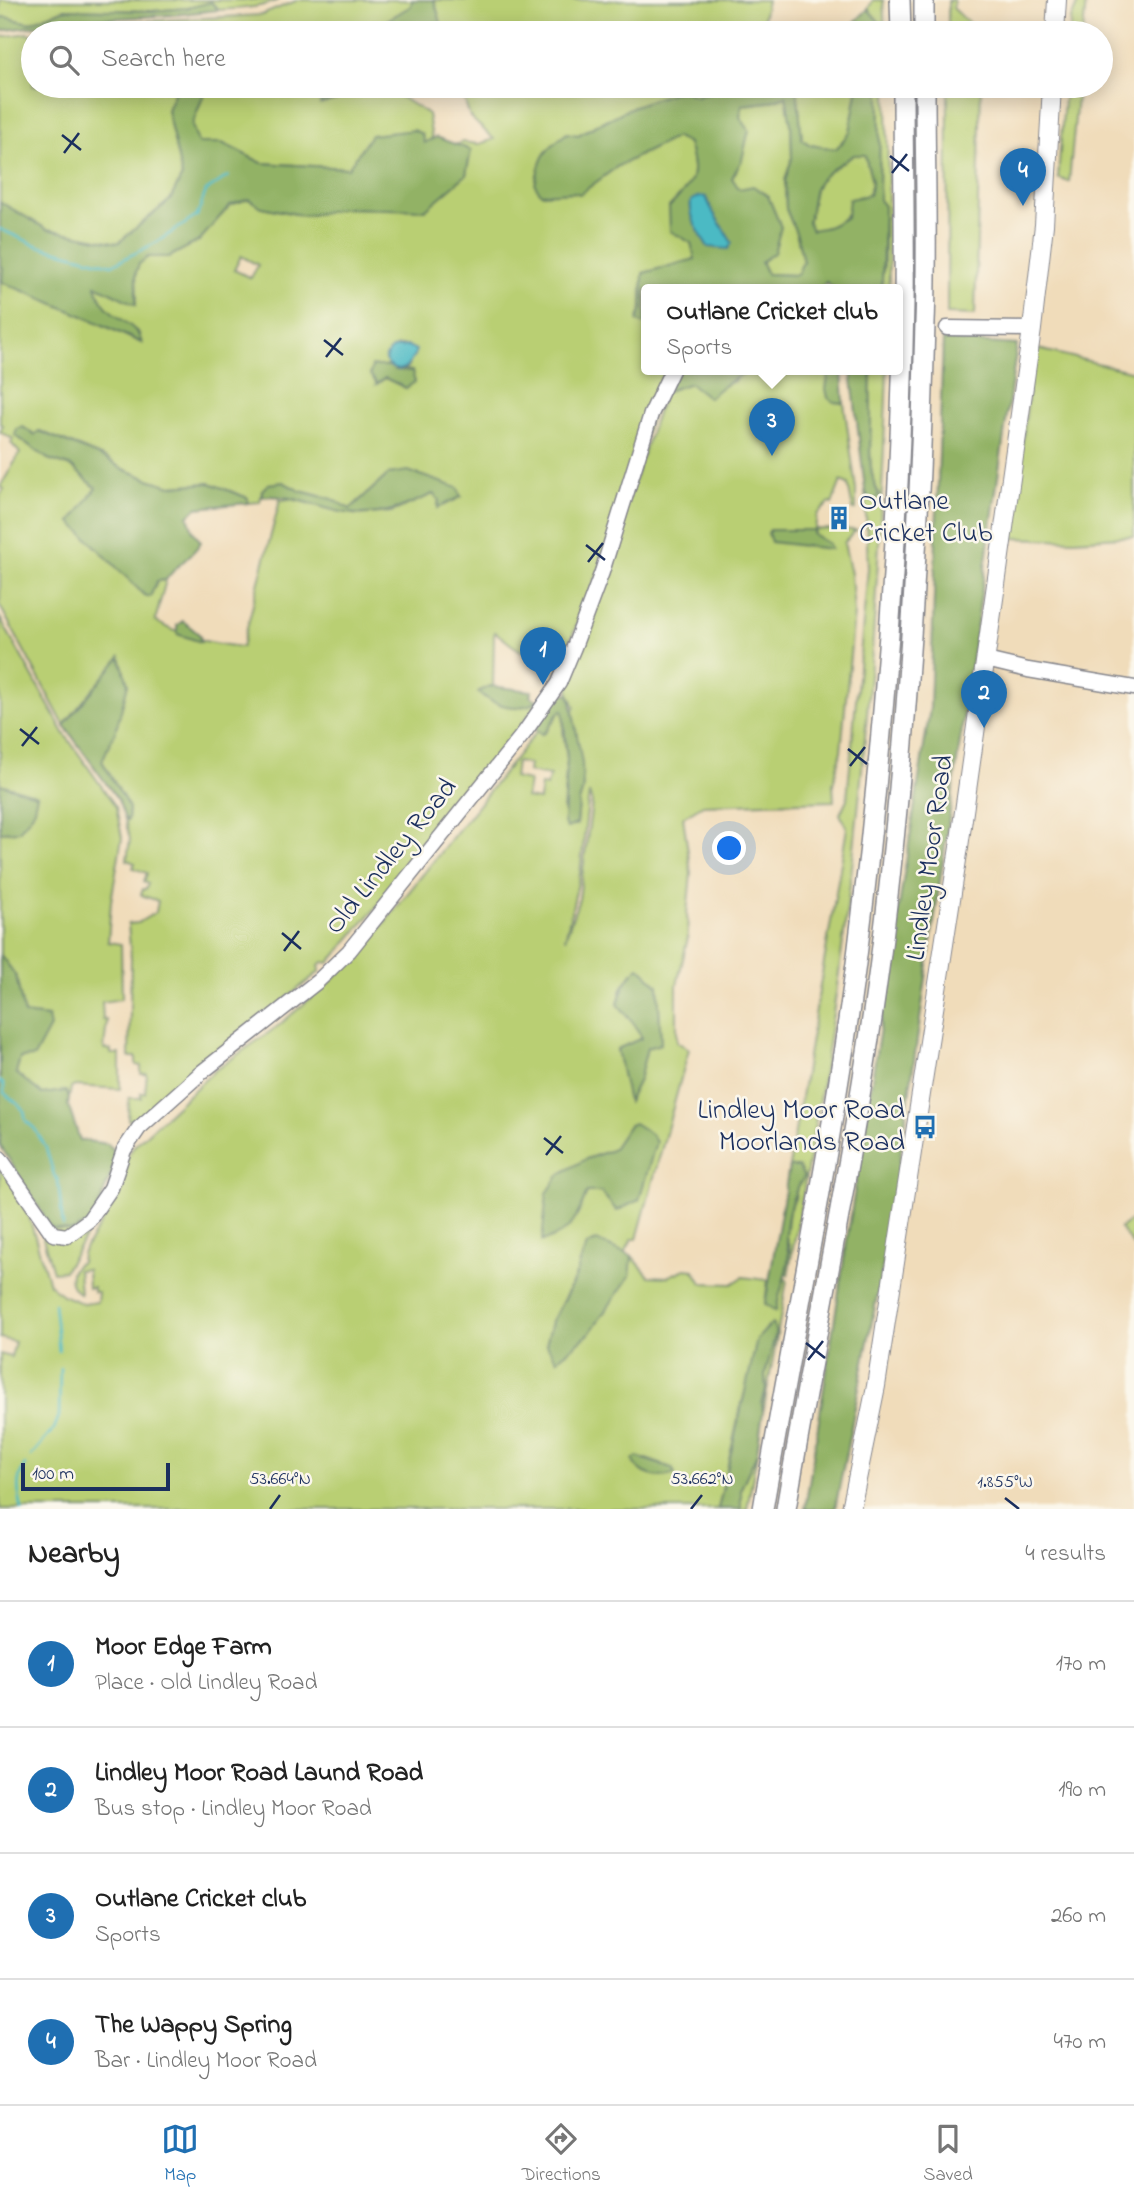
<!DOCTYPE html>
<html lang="en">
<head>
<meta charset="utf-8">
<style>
	body { margin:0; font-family:"Indie Flower",sans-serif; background:#f2f2f2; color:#222 }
	.scale { position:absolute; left:21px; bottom:18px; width:149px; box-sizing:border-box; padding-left:7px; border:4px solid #1b2f5e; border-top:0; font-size:19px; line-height:24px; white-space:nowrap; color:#1b2f5e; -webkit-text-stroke:5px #fbf7ec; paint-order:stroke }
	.you { position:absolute; left:730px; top:849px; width:24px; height:24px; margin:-18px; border:5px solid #fff; border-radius:50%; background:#1a73e8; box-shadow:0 0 0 10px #1a73e833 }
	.badge { display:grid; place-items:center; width:46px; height:46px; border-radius:50%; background:#1f6fb2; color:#fff; font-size:23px; font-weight:700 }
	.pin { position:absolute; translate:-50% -58px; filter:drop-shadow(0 2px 4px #0008) }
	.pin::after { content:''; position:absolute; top:37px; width:24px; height:21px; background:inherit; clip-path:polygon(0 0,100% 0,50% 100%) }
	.popup { position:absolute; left:641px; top:284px; width:262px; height:91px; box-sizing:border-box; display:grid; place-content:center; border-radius:7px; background:#fff; filter:drop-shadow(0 2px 5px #0005); font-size:23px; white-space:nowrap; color:#767676 }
	.popup b { font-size:26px; color:#222 }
	.popup::after { content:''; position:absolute; left:50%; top:100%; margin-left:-14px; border:14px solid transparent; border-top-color:#fff }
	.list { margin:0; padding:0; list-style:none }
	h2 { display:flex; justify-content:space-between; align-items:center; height:91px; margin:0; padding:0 28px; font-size:30px }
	h2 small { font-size:23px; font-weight:400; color:#767676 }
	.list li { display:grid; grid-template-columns:46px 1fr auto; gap:21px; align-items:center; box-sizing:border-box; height:126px; padding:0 28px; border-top:2px solid #e0e0e0 }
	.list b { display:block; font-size:26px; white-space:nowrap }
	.list p { margin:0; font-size:23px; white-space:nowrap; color:#767676 }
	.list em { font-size:23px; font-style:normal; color:#767676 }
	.icon { flex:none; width:38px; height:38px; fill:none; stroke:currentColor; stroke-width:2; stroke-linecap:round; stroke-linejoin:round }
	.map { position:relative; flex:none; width:1134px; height:1509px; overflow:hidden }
	.search { position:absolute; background:#fff; box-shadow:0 4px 18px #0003; left:21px; right:21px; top:21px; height:77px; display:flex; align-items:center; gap:18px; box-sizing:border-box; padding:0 24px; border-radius:38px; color:#767676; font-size:26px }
	.sheet { height:595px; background:#fff }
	nav { display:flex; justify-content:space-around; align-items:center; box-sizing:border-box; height:98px; border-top:2px solid #e0e0e0; background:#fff; font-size:19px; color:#767676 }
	nav a { display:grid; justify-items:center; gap:4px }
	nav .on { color:#1f6fb2 }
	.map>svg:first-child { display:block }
	.green { fill:#b9cf73; stroke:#6a7f68; stroke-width:2; fill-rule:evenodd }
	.forest { fill:#92b265; stroke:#567062; stroke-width:2; fill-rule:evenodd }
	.water { fill:#4cbac4; stroke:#347491; stroke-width:2 }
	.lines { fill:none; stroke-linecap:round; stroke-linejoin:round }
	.stream { stroke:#4cbac4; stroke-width:2.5 }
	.tertiary-casing { stroke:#86868c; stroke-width:17 }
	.primary-casing { stroke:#86868c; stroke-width:20 }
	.motorway-casing { stroke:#86868c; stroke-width:22 }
	.tertiary { stroke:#fff; stroke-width:14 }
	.primary { stroke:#fff; stroke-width:18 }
	.motorway { stroke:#fff; stroke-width:19 }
	.ticks { fill:none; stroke:#1b2f5e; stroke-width:2.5 }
	.labels { text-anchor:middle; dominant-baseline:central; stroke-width:5; stroke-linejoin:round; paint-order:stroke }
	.poi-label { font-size:28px; fill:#1b2f5e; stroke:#fbf7ec; text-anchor:start }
	.street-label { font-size:28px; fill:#1b2f5e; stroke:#fbf7ec }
	.ticks-label { font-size:18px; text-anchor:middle; fill:#1b2f5e; stroke:#fbf7ec; stroke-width:5; stroke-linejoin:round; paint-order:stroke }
</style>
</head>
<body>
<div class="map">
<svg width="1134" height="1509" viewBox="0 0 1134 1509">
	<rect width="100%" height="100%" fill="#fbf7ec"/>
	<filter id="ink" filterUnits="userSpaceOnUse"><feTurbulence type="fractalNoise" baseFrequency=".0143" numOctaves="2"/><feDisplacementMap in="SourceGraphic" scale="14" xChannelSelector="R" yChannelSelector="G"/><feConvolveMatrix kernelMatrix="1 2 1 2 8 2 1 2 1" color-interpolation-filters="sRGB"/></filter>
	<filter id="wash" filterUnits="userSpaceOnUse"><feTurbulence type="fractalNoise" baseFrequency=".00686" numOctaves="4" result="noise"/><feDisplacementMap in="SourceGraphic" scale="28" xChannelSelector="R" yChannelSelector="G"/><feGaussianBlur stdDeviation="1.57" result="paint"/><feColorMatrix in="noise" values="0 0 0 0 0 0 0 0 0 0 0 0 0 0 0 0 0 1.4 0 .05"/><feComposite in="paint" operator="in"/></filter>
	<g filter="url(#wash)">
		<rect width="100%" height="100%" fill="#f0dcba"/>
		<!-- green -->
		<path class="green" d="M0 0H278C259 9 238 8 219 10L211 2 187 8 152 11 65 9 29 23 5 17 0 18Z
			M298 0H412V6L384 22 373 33H221L222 29 207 31 205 33H35L38 31 75 25 262 15Z
			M434 0H767L762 24 784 25V28L799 29V33H444Z
			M873 0H883L885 33H877L881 24 868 9Z
			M948 0H954L953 8 979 33H948Z
			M1079 0H1086L1083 33H1070L1071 19Z
			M28 33 33 35V86H177L167 110 182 176 170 200 118 243 47 229 0 202V37Z
			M207 86H323L321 104 390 86 396 94 428 114 432 139 424 143 366 146 349 168 262 163 222 143H198L192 125Z
			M460 86H733L607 119 578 135 541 193 573 192 580 194 618 166 676 137 688 143C698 179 694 182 669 207L692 243 695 260 643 273 642 308 638 321 646 324V370H667L600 568 568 646C560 652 556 653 546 654 523 659 513 645 495 632L494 635 493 687 479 691 539 701C472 791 402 878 329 963L323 962 319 965 320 971 144 1114 136 1119 128 1120 129 1098H141V1093H145L147 1074H141V1066L136 1065V1057H129L131 959 128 924 138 923 156 912 158 901 141 895 143 889H146L148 884 144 882 147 873 133 868 135 863 127 860 130 839 125 819 128 820 129 808 102 761 94 688 64 725 0 606V495L4 489 0 487 20 453 11 443 13 439 0 432 3 425 0 424V264L88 318 141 343 139 333C120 319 100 309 95 284L137 298 136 272 139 264 147 257H169L199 241 230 205 248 199 262 207 305 216 345 208 425 209 466 175 471 151 456 145 461 142 479 144 494 139 470 117ZM241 256 258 265 251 278 234 270ZM397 346H408L409 366 403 370 412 371 406 388 385 378 376 384 384 367 389 366 385 360ZM23 427 35 435 40 431 107 459 121 468 148 479 171 486 209 483 248 498V503L260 502 262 490 283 482 300 491 332 499 350 509 389 474 461 497 445 505H438L439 500 433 494 392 512 357 515 291 499 280 500 242 647C208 643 186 639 155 621L166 580 157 581 71 522 97 488 72 467 48 459 15 435Z
			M797 86H858L850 132 836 149 810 145 802 139Z
			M880 86H887L889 290H880L884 266V206L879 200Z
			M948 86H981L975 315 947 314Z
			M1065 86H1078L1069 182 1058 178Z
			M786 96 791 124 792 158 785 181 786 209 797 235 803 262 797 275 767 274C751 244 750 207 732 178L742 160 740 117 741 105 768 102Z
			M854 155H865L872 182 869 195 857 197C845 221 839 225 812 231L807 223C812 211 812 200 815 189 820 174 842 163 854 155Z
			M1034 348 1134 372V536L1074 540 1011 538Z
			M753 370H829L828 384 834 402 844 403 856 489V509L853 510 848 484 841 481 832 504 829 503 817 515 815 529 856 530 844 543 851 574 854 613 841 751 833 784 834 801 703 805 683 817 691 873 687 914 688 937 677 985V1042L689 1049 637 1239H632L625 1253 597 1241 586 1245 574 1280 552 1321 630 1276 632 1256 649 1276 667 1277 685 1269 694 1270 702 1283 732 1284 743 1277 768 1280 765 1304 776 1310 782 1280 783 1277 787 1280 764 1408 763 1412 762 1404 766 1390 765 1375 776 1332 768 1326 762 1335 741 1406 718 1509H0V1354L11 1357 15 1342 0 1338V1166L25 1203 49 1284 62 1295 84 1304 97 1302 98 1292H93V1287L88 1288 87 1269 78 1270 80 1294C67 1286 67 1269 81 1262L82 1253 116 1199 128 1155 134 1146 214 1071 278 1026 332 980 373 937 537 731 542 734 546 732 561 710 564 712 563 731 567 759 563 809 577 824 579 802 583 789 573 711 575 707 569 693V676L664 392 690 383 717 389 734 381 738 375ZM770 530H815L812 534 828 544ZM516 762 529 764 528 772 550 776 546 786 541 785 539 800 526 798 529 781 514 778ZM589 793 592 803 579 899 565 939 580 874ZM632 973 658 985 661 1044 647 1047 639 1080 628 1101 617 1049 642 1038 635 1025 618 1004 622 988ZM629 1125 601 1192H587C578 1218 570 1233 543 1241L586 1159 612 1150ZM646 1459 672 1468 675 1474C659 1480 646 1475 634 1464Z
			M872 370H887C880 571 866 772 839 972 825 1073 807 1174 788 1275L785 1274 790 1249 786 1237 789 1210 795 1199 799 1167H789L847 828 840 814 847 799 868 568 865 490 869 499 879 495C866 469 871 442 871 414 871 399 869 385 872 370Z
			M0 618 64 733 116 807 122 838 111 901 108 942 121 944 122 999 102 1002 103 1020H107L104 1049 111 1050V1054H120V1089L75 1086 71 1088 69 1098 65 1091 42 1094 16 1073 20 1058 48 1017 24 1015 16 976 0 954V832L19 831 37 795 0 784Z
			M109 1199 64 1271 53 1272 37 1218Z
			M1134 1218V1247L1120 1228Z
			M757 1453 747 1509H741V1488Z"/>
		<!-- forest -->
		<path class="forest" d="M412 0H434L444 33 436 22 423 27 419 33H373L384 22 411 6Z
			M211 2 219 10 173 15 71 21 0 31V18L5 17 29 23 65 9 152 11 187 8Z
			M868 9 881 24 877 33H850V27Z
			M177 86H207L192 125 198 143H222L262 163 348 168 371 135 414 130 422 134 424 143 436 137 471 150 466 175 425 210 345 208 305 216 262 207 248 199 230 205 199 241 169 257H148L139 264 136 272V305L96 285C102 318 135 318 142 343L88 318 2 282 3 268 0 264V202L47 229 118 243 170 200 182 176 167 110Z
			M323 86H385L320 104Z
			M733 86H797L802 139 810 145 836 149 850 132 858 86H880L879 200 884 206 882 285 880 290H836L826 282 820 290H646V324L637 321 642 308 643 273 695 259 691 243 670 231 669 207C694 181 698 179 688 143L676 137 618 166 580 194 573 192 541 194 535 185C540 156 544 150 567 133L578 135 634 106 680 90 697 96ZM786 96 791 124 792 158 785 181 786 209 797 235 803 262 797 275 767 274 761 262 774 253 781 227 768 196 753 186 739 189 732 178 742 160 749 130 740 117 742 105 768 102ZM854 155H865L872 182 869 195 849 199 847 217 828 227 812 230 808 222C812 211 812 200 815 189 820 174 842 163 854 155ZM706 197 713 212 732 243 708 247C699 232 689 218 691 201Z
			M943 340 1017 345 889 1235 835 1509H805L930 708Z
			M372 366H389L395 370 412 371 415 382 406 388 385 378 377 384 370 374Z
			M679 370H753C738 375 720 387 709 398L690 383 664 392Z
			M829 370H842L844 403 834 402 828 398 826 389Z
			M851 370H872C869 385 871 399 871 414 871 442 866 469 879 495L874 501 869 499 865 490Z
			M23 427 34 435 39 431 107 459 121 468 148 479 171 486 210 483 248 498V503L196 508 188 516 193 531 201 542C192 557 176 565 166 580L157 581 150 597 144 595 71 522 96 488 72 467 48 459 15 435 17 429Z
			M408 471 458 488 461 497 438 508 439 500 433 494C407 505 388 515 359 514 327 514 295 492 262 497V490L268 484 283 482 300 491 332 499 350 509 389 474Z
			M770 530H815L813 534 829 544 831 549 771 542 768 533Z
			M183 621 200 635 201 642 177 634V625Z
			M120 657 128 684 116 730 102 761 129 808 128 820 125 819 118 800 64 725Z
			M490 686 532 691 530 696 539 701C519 712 494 707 478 692Z
			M566 693 570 696 582 763 583 789 579 802 577 824 567 828 564 823 567 759 563 710C553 714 552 730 542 734L535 729 556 699Z
			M0 784 37 795 33 813 19 831 0 832Z
			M0 954 16 976 24 1014 48 1017 50 1027 34 1057 20 1058 16 1073 42 1094 66 1091 69 1098 68 1105 80 1140 108 1144 118 1156 93 1221 72 1231 52 1229 0 1145Z
			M639 967 658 985 661 1044 647 1048 639 1080 628 1102 617 1049 642 1038 635 1025 618 1004C622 989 627 977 639 967Z
			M634 1123 651 1134 656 1142 639 1200 617 1211 601 1192H587C577 1219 572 1233 542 1241L547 1193 560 1174 586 1159 612 1150 629 1125Z
			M789 1167H799L804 1177C793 1193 786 1215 786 1235 786 1245 790 1252 788 1262 785 1279 779 1294 776 1311L765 1304Z
			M597 1241 632 1256 630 1276 589 1334 557 1360 546 1344 552 1322 574 1280 587 1245Z
			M772 1323 776 1332 765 1375 766 1390 762 1404 763 1412 757 1453 741 1488V1509H718L757 1339Z
			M637 1457 672 1468 675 1474C659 1480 640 1476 633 1460Z"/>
		<!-- water -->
		<path class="water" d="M700 196 706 197 713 212 732 243 728 249 708 247C699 232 689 218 691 201Z
			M408 346 416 350C411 367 397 379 385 360 389 346 395 348 408 346Z"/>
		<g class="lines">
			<!-- stream -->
			<path class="stream" d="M0 229 38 246 112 265 157 242 197 216 206 191 228 176
				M0 1081 4 1085V1093L19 1105 24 1111 26 1121 35 1129 46 1148 54 1175 58 1180 63 1226
				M54 1304 59 1351
				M31 1456 54 1429 59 1416 60 1368
				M22 1509C18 1493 15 1480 25 1465"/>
		</g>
	</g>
	<g filter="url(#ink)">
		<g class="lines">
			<!-- tertiary casing -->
			<g class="tertiary-casing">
				<path id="tertiary" d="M947 328 1032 329
					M986 660 1028 670 1134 688
					M0 1158 53 1234 67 1236 89 1220 111 1188 124 1150 139 1128 202 1072 318 981 349 951 524 733 559 683 574 647 602 572 651 414 672 370"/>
			</g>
			<!-- primary casing -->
			<g class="primary-casing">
				<path id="primary" d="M1055 33 1057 0
					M851 1509 876 1386 959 847 1032 329 1044 225 1052 86"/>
			</g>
			<!-- motorway casing -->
			<g class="motorway-casing">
				<path id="motorway" d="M900 0 901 33
					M924 0V33
					M763 1509C795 1322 834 1136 858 948 885 734 900 518 904 302 905 230 903 158 903 86
					M786 1509C819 1310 863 1113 886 913 909 717 920 520 925 323 928 244 925 165 925 86"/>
			</g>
			<!-- tertiary -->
			<use href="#tertiary" class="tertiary"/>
			<!-- primary -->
			<use href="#primary" class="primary"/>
			<!-- motorway -->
			<use href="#motorway" class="motorway"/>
		</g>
	</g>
	<!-- ticks -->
	<path class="ticks" d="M62 135 81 150M64 153 79 133M890 156 909 171M892 173 907 154M324 340 343 355M326 357 341 338M586 545 605 560M588 562 603 543M20 729 39 744M22 746 37 727M848 749 867 764M850 766 865 747M282 933 301 949M284 951 299 931M544 1138 563 1153M546 1155 561 1136M806 1343 825 1358M808 1360 823 1341M1005 1498 1019 1509M270 1509 280 1495M691 1509 702 1495"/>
	<!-- icons -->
	<defs>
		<g id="building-bare" transform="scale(1.89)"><path d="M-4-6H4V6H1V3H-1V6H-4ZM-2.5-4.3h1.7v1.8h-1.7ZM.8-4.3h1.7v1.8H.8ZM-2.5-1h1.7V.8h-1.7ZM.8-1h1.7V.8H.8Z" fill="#1f6fb2" stroke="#fbf7ec" stroke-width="2.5" paint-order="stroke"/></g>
		<g id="bus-bare" transform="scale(1.89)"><path d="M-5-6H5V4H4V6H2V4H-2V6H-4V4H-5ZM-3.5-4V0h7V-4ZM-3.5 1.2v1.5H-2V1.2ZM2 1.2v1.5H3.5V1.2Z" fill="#1f6fb2" stroke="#fbf7ec" stroke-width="2.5" paint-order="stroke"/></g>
	</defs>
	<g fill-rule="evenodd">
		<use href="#building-bare" x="839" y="518"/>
		<use href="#bus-bare" x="925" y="1127"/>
	</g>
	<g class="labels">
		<!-- poi labels -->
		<g class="poi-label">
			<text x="859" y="502">Outlane<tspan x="859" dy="32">Cricket Club</tspan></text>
			<text x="905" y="1111" text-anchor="end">Lindley Moor Road<tspan x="905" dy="32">Moorlands Road</tspan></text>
		</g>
		<!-- street labels -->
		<g class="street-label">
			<text transform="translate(392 857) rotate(-51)">Old Lindley Road</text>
			<text transform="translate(931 858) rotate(-82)">Lindley Moor Road</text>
		</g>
	</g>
	<g class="ticks-label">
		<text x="280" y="1484">53.664°N</text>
		<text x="702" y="1484">53.662°N</text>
		<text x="1005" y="1487">1.855°W</text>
	</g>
</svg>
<div class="scale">100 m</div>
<div class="you"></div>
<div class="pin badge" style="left:543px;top:685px">1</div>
<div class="pin badge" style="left:984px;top:728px">2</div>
<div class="pin badge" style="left:772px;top:456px">3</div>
<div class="popup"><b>Outlane Cricket club</b>Sports</div>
<div class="pin badge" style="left:1023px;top:206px">4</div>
<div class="search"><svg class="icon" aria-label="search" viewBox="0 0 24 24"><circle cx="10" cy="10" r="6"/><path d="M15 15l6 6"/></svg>Search here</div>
</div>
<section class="sheet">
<h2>Nearby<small>4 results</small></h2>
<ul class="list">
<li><span class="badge">1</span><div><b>Moor Edge Farm</b><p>Place · Old Lindley Road</p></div><em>170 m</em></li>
<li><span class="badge">2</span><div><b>Lindley Moor Road Laund Road</b><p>Bus stop · Lindley Moor Road</p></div><em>190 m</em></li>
<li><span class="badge">3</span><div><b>Outlane Cricket club</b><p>Sports</p></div><em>260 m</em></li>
<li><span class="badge">4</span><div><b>The Wappy Spring</b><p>Bar · Lindley Moor Road</p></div><em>470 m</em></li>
</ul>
</section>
<nav>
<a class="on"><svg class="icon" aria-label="map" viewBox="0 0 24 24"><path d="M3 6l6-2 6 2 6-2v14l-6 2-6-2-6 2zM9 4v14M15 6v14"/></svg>Map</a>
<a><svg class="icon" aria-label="directions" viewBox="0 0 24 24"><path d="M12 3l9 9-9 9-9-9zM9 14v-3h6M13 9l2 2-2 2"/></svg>Directions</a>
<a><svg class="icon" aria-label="saved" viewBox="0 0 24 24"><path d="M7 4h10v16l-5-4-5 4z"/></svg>Saved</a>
</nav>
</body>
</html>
